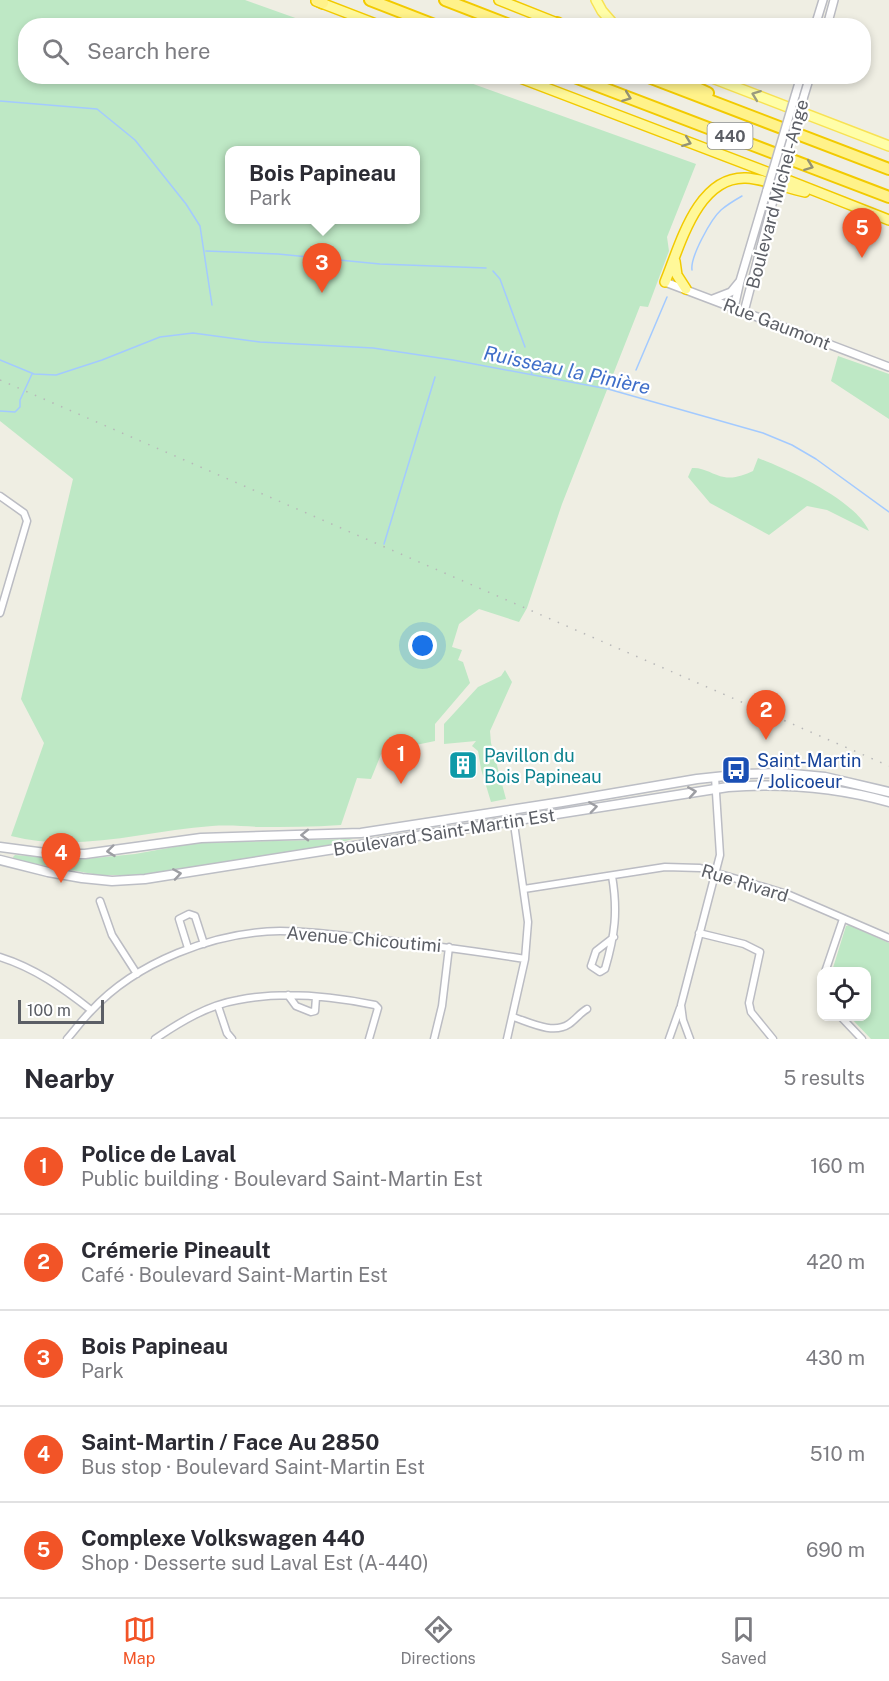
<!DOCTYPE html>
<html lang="en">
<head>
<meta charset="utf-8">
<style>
	body { margin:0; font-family:"Public Sans",sans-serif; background:#f2f2f3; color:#2b2b33 }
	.controls { position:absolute; right:18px; bottom:18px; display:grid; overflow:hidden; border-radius:12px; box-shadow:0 3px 9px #0003 }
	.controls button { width:54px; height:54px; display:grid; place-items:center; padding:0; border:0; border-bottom:2px solid #e1e1e2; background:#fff; color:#2b2b33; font:30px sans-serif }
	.scale { position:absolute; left:18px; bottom:15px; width:86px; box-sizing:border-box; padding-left:6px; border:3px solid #5b5e65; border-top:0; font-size:16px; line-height:21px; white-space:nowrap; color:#5b5e65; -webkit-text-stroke:4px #fff; paint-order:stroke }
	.you { position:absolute; left:423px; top:646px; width:21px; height:21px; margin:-15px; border:4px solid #fff; border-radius:50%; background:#1a73e8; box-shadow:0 0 0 9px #1a73e833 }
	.badge { display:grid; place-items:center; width:39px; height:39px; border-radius:50%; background:#f25427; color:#fff; font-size:20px; font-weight:700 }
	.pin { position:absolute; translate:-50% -50px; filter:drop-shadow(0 2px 3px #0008) }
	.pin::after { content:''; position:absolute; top:32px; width:21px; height:18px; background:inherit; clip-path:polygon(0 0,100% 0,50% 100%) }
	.popup { position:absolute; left:225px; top:146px; width:195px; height:78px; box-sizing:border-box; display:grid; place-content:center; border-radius:12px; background:#fff; filter:drop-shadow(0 2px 4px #0005); font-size:20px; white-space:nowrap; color:#7c7c81 }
	.popup b { font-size:22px; color:#2b2b33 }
	.popup::after { content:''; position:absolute; left:50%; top:100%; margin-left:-12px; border:12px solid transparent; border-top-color:#fff }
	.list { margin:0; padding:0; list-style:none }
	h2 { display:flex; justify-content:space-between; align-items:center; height:78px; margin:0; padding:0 24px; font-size:26px }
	h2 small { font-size:20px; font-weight:400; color:#7c7c81 }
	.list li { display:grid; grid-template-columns:39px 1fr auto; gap:18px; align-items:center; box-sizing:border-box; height:96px; padding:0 24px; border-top:2px solid #e1e1e2 }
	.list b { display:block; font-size:22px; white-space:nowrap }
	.list p { margin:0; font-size:20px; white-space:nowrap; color:#7c7c81 }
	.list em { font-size:20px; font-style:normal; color:#7c7c81 }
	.icon { flex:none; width:33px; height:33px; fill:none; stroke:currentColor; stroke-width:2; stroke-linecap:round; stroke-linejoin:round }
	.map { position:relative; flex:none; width:889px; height:1039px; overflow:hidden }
	.search { position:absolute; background:#fff; box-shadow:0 3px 9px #0003; left:18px; right:18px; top:18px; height:66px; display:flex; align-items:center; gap:15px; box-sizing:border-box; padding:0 21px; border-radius:24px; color:#7c7c81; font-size:22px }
	.sheet { height:558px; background:#fff }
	nav { display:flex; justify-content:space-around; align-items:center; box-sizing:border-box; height:84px; border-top:2px solid #e1e1e2; background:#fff; font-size:16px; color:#7c7c81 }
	nav a { display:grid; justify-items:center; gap:3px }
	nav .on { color:#f25427 }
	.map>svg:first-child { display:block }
	.green { fill:#bee8c5; fill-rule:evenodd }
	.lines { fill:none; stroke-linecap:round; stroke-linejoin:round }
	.stream { stroke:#a3caff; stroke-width:1.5 }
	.minor-casing { stroke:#bbbcc3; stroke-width:9 }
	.tertiary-casing { stroke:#bbbcc3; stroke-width:10 }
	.secondary-casing { stroke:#bcbec5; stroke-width:11 }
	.primary-casing { stroke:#f8e253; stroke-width:12 }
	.trunk-casing { stroke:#f2ca00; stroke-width:12 }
	.motorway-casing { stroke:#f2ca00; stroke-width:14 }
	.minor { stroke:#fff; stroke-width:6 }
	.tertiary { stroke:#fff; stroke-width:7 }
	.secondary { stroke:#fff; stroke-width:8 }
	.primary { stroke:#fffea8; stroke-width:9 }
	.trunk { stroke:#fff899; stroke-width:9 }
	.motorway { stroke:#fff28a; stroke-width:10 }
	.rail { stroke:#b7b7b8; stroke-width:1.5; stroke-dasharray:1.5 8; stroke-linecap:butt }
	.tertiary-bridge-casing { stroke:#bbbcc3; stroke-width:10; stroke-linecap:butt }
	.tertiary-bridge { stroke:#fff; stroke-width:7 }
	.oneway { stroke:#9d9e80 }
	.oneway2 { stroke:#949272 }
	.oneway3 { stroke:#949477 }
	.oneway4 { stroke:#9d9ea3 }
	.labels { text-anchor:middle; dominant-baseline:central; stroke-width:4.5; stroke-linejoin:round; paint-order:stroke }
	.shield { fill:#fff; stroke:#8c8e93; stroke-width:1.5 }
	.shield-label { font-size:16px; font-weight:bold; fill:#5b5e65 }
	.street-label { font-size:18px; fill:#5b5e65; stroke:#fff }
	.culture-label { font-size:18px; fill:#0d838f; stroke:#fff; text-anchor:start }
	.transit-label { font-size:18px; fill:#164399; stroke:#fff; text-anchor:start }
	.water-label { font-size:20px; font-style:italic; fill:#3f6ec9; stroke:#fff }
</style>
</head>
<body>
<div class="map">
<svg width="889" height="1039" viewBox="0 0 889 1039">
	<rect width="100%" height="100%" fill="#efeee3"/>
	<!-- green -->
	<path class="green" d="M0 0H245L315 25 26 26V76L454 77 696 164 667 237 669 251 648 307 640 306 562 504 527 608 519 622 479 609 459 624 452 647 462 650 458 660 463 662 470 683 435 724V741L382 752 371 779 357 778 341 825C313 827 285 827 258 827 243 826 227 825 212 826 144 831 79 853 11 836L44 743 21 699 73 479 0 421ZM229 150H415V220H229Z
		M838 356 889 374V419L831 381Z
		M758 458C789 470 855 500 869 531L827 510 807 506 769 535 710 503 688 477 692 468C704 467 713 475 724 477 734 479 744 475 753 471Z
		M505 670 512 682 490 731 491 743 506 799 491 802 481 769 478 751 472 746 476 741 444 744V724L478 687 501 676Z
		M353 839 319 848 139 875H99L14 860 13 857 15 855 75 860 135 854 196 843Z
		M849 925 889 943V1039H871L850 1017H866V972L832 971 846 926Z"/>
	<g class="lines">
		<!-- stream -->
		<path class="stream" d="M0 101 97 109 135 140 186 204 200 226 212 305
			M206 251 278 254 380 264 486 268
			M692 270C690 257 711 219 721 210 728 204 735 200 742 196
			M493 271 500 279 525 347
			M0 360 34 374 56 375 102 360 160 337 193 333 260 342 373 348 453 360 608 389 763 433 792 445 816 459 889 512
			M528 361 532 374
			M636 370 667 297
			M609 388 626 378
			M0 411 15 412 20 407V400L32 374
			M384 544 435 377"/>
		<!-- minor casing -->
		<g class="minor-casing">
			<path id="minor" d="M0 496 24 513 27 521 0 613
				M612 876C618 911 615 935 605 969L600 972 591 966 596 951 614 937
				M524 889 665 867 700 868 787 894 889 938
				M100 901 112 935 137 974
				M699 933 744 944 760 952 749 1003 751 1012 773 1039
				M188 948 179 919 189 914 195 916 204 944
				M0 957C35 968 63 988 91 1010
				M825 972 843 919
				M288 995 296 1006 311 1012 315 1011 316 997
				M218 1006 227 1033 232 1039
				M513 1017C529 1022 553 1035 569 1024 575 1020 580 1013 587 1009
				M841 1017 862 1039
				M67 1039C75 1030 82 1020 91 1011 136 962 214 932 280 931 310 931 341 935 371 939 423 944 474 951 525 959
				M155 1039C180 1022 208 1005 238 1000 282 991 331 996 375 1005L378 1008 369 1039
				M434 1039 442 1006 449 947
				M507 1039 525 959 528 922 512 810
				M669 1039 680 1008
				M690 1039 683 1020 681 1005 720 855 715 777"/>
		</g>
		<!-- tertiary casing -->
		<g class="tertiary-casing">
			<path id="tertiary" d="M815 26 823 0
				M827 26 834 0
				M795 96 801 76
				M803 99 810 76
				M665 282 889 367
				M713 299 731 292 740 281
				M734 308 740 281 767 190
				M744 312 775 193"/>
		</g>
		<!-- secondary casing -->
		<g class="secondary-casing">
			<path id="secondary" d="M0 847 53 854H85L201 838 361 833 562 802 697 779 744 774 782 773 825 777 889 792
				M0 860 48 872 82 878 112 881 145 879 728 787C783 783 835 787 889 802"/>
		</g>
		<!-- primary casing -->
		<g class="primary-casing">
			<path id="primary" d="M596 0 602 11 615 26
				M707 76 889 146"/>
		</g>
		<!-- trunk casing -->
		<g class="trunk-casing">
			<path id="trunk" d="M499 0 557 23
				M316 1 381 26
				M515 76 767 172 889 220
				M675 261 677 275 686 289
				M665 282C680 246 697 176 746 178 765 179 786 188 805 192"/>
		</g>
		<!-- motorway casing -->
		<g class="motorway-casing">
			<path id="motorway" d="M317 0 323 3
				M370 0 437 26
				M445 0 512 26
				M557 23 563 26
				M572 76 889 197
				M646 76 889 169
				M672 76 708 93"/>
		</g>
		<!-- minor -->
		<use href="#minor" class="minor"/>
		<!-- tertiary -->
		<use href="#tertiary" class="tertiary"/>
		<!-- secondary -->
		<use href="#secondary" class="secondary"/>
		<!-- primary -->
		<use href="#primary" class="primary"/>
		<!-- trunk -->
		<use href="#trunk" class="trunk"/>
		<!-- motorway -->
		<use href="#motorway" class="motorway"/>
		<!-- rail -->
		<path class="rail" d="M0 380 889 766"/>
		<!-- tertiary-bridge casing -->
		<g class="tertiary-bridge-casing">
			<path id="tertiary-bridge" d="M767 190 795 96
				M775 193 803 99"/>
		</g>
		<!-- tertiary-bridge -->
		<use href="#tertiary-bridge" class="tertiary-bridge"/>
	</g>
	<!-- one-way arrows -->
	<defs><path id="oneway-chevron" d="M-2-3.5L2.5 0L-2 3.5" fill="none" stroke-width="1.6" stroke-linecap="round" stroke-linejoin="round" transform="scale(1.5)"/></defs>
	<use class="oneway" href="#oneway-chevron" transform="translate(756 95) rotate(-159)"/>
	<g class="oneway2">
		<use href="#oneway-chevron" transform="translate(627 97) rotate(21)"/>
		<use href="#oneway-chevron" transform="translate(809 166) rotate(21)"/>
	</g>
	<use class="oneway3" href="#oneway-chevron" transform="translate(687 142) rotate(21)"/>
	<g class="oneway4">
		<use href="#oneway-chevron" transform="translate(692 792) rotate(-9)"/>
		<use href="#oneway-chevron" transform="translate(593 807) rotate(-8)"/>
		<use href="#oneway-chevron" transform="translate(305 835) rotate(179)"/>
		<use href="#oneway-chevron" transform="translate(111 851) rotate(174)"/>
		<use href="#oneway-chevron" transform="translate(177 874) rotate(-9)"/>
	</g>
	<!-- icons -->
	<defs>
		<g id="building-square" transform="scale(1.5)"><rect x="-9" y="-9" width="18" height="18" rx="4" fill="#0f9aa8" stroke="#fff"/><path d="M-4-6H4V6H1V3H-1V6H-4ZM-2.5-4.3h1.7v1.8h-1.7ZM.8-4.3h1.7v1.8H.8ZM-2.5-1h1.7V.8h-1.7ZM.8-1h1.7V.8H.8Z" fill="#fff"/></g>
		<g id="bus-square" transform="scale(1.5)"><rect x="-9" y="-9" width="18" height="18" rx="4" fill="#1a4fb4" stroke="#fff"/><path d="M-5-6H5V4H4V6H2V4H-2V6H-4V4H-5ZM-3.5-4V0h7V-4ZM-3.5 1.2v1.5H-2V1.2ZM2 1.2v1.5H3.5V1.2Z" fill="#fff"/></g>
	</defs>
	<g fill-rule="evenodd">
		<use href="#building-square" x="463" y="765"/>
		<use href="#bus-square" x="736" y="770"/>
	</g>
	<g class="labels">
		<!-- shield labels -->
		<rect class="shield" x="707.5" y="123" width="45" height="26" rx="4.5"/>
		<g class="shield-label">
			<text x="730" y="136">440</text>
		</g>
		<!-- street labels -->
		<g class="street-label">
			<text transform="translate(777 194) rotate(-75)">Boulevard Michel-Ange</text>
			<text transform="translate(777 324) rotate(21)">Rue Gaumont</text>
			<text transform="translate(444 832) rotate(-9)">Boulevard Saint-Martin Est</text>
			<text transform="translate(745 883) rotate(17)">Rue Rivard</text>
			<text transform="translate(364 939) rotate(5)">Avenue Chicoutimi</text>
		</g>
		<!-- culture labels -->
		<g class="culture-label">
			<text x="484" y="755">Pavillon du<tspan x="484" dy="21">Bois Papineau</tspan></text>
		</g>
		<!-- transit labels -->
		<g class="transit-label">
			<text x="757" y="760">Saint-Martin<tspan x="757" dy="21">/ Jolicoeur</tspan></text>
		</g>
		<!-- water labels -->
		<g class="water-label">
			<text transform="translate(567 370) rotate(12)">Ruisseau la Pinière</text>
		</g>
	</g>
</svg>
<div class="controls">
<button><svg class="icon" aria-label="locate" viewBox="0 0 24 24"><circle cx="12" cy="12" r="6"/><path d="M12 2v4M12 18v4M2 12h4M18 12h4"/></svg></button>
</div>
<div class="scale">100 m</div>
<div class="you"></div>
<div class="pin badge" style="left:401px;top:784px">1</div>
<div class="pin badge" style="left:766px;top:740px">2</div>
<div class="pin badge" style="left:322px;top:293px">3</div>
<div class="popup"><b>Bois Papineau</b>Park</div>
<div class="pin badge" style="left:61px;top:883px">4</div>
<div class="pin badge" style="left:862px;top:258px">5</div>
<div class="search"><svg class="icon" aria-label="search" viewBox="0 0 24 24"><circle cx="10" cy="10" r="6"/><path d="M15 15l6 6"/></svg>Search here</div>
</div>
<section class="sheet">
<h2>Nearby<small>5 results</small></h2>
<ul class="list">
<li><span class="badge">1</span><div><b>Police de Laval</b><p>Public building · Boulevard Saint-Martin Est</p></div><em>160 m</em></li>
<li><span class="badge">2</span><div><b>Crémerie Pineault</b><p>Café · Boulevard Saint-Martin Est</p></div><em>420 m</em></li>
<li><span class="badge">3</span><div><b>Bois Papineau</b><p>Park</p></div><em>430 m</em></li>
<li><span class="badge">4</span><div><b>Saint-Martin / Face Au 2850</b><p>Bus stop · Boulevard Saint-Martin Est</p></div><em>510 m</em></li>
<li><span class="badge">5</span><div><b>Complexe Volkswagen 440</b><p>Shop · Desserte sud Laval Est (A-440)</p></div><em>690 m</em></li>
</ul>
</section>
<nav>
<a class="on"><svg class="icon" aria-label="map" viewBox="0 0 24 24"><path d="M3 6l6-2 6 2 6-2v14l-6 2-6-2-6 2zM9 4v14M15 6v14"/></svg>Map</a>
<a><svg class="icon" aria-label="directions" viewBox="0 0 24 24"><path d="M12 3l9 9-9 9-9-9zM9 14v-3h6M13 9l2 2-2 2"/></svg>Directions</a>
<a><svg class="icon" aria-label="saved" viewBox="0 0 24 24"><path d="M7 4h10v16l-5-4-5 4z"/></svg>Saved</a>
</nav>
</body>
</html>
